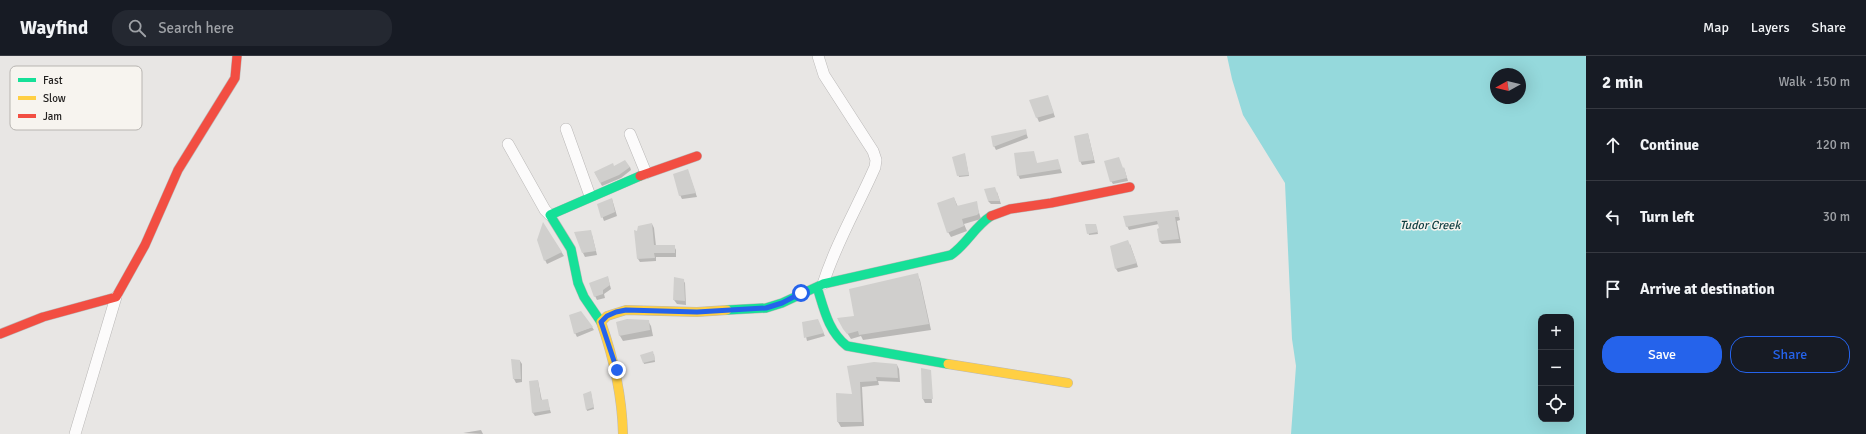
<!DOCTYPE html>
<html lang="en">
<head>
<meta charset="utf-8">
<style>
	body { margin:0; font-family:Signika,sans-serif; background:#242831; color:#f1f3f6 }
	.controls { position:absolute; right:12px; bottom:12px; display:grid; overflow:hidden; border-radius:8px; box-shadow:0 4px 16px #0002 }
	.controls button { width:36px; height:36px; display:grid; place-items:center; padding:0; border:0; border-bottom:1px solid #363941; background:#171b24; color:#f1f3f6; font:20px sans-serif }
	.compass { position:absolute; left:1490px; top:12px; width:36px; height:36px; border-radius:50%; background:#171b24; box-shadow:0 4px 16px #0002; rotate:262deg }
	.stop { position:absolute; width:12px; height:12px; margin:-9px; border:3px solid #2563eb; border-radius:50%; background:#fff }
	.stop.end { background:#2563eb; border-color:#fff; box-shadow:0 1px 4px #0008 }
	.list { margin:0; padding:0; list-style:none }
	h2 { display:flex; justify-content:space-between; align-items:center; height:52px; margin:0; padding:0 16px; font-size:17px }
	h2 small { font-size:13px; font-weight:400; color:#9ea1a6 }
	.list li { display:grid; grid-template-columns:26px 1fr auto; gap:12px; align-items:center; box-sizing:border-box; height:72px; padding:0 16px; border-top:1px solid #363941 }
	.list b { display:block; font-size:15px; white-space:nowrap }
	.list em { font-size:13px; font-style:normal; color:#9ea1a6 }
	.actions { display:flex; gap:8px; padding:12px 16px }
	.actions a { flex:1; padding:9px 0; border:1px solid #2563eb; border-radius:16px; text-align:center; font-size:14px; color:#2563eb }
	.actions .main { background:#2563eb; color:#fff }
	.icon { flex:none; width:22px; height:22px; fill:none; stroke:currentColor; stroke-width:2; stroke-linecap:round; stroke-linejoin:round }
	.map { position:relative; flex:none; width:1586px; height:378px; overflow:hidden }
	header { display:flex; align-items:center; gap:24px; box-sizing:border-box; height:56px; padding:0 20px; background:#171b24; border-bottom:1px solid #363941 }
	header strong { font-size:19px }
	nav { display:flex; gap:22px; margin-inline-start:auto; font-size:14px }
	.search { width:280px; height:36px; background:#242831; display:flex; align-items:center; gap:10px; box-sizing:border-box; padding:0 14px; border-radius:16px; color:#9ea1a6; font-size:15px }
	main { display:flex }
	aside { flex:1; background:#171b24 }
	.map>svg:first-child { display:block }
	.water { fill:#95d9dc; fill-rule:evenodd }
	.shadow { fill:#0003 }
	.building { fill:#d0cfcd }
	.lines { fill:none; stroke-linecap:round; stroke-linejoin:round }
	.street-casing { stroke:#bab8b7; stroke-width:12 }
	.fast-casing { stroke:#bab8b7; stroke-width:10 }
	.slow-casing { stroke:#bab8b7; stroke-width:10 }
	.jam-casing { stroke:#bab8b7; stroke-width:10 }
	.street { stroke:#fcfbfb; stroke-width:11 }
	.fast { stroke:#16e098; stroke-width:9 }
	.slow { stroke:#ffcf43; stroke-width:9 }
	.jam { stroke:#f24e42; stroke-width:9 }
	.route { stroke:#2563eb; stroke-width:5 }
	.labels { text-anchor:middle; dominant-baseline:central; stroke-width:3; stroke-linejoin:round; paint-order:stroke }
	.water-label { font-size:12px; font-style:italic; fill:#0e3d40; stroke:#f7f4ef }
	.key { fill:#f7f4ef; stroke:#b8b5b1; stroke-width:1 }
	.key-label { font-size:11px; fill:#242221 }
</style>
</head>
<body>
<header>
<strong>Wayfind</strong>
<div class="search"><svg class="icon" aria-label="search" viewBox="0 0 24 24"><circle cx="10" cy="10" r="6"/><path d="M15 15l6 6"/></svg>Search here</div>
<nav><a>Map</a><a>Layers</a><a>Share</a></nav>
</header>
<main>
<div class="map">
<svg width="1586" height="378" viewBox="0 0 1586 378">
	<rect width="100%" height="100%" fill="#e8e6e4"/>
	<!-- water -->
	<path class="water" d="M1227 0H1586V378H1291L1296 310 1292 283 1285 127 1243 59 1232 23ZM1496 18H1520V42H1496ZM1541 261H1571V363H1541Z"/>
	<!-- shadow -->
	<path class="shadow" d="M1049 44 1055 61 1039 66 1030 45Z
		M1025 74 1028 82 996 94 994 90Z
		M1088 78 1095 107 1082 109 1080 105Z
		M1033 97 1037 108 1057 104 1062 117 1020 123 1018 119Z
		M965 100 969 120 959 121 954 101Z
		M614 111H630L631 114 621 122 602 130 595 117Z
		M1124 112 1128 125 1113 128 1111 125Z
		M689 118 697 141 682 143 680 139Z
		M997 136 1001 148H991L988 145Z
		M954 142 958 151 976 147 981 163 964 168 967 175 951 181 948 176Z
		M612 143 617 160 604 165 598 149Z
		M1178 155 1180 164 1177 165 1181 187 1162 188 1159 185V168L1129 174 1127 170Z
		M543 168 564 200 547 208 545 204Z
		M652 168 654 172 656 190H674L676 194V201H656V205L640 206 638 203V176Z
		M1086 169 1096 170 1098 178 1089 179Z
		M592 179 597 199 585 201 583 197Z
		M1130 188 1138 211 1118 216 1116 213Z
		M917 218 920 224 931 274 863 284 861 280 851 283 838 263 855 261Z
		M608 222 611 233 604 238 605 242 597 244 595 240Z
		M675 222 683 224 685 227 686 249 677 248 674 244Z
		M648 265 651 270 653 280 623 285 620 280 617 266Z
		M803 267 819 268 825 280 807 285Z
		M592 271 594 274 577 281 575 277Z
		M654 298 655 306 644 308 642 300Z
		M512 304 520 305 522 308V326L516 327 514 323Z
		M897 309 899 313 900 326 878 325 879 329 862 331 864 370 841 371 838 366 837 338 853 339 848 311Z
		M922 313 930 315 931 317H930L932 347H925L923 343Z
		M538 325 542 345 547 344 551 357 535 360 533 357Z
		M591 337 594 353 587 355 585 338Z
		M481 374 483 378 463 377Z"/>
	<!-- building -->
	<path class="building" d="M1048 39 1054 57 1036 62 1029 44Z
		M1026 73 1027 78 993 91 991 80Z
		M1088 77 1094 104 1079 106 1074 80Z
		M1034 95 1037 107 1058 103 1061 113 1017 120 1014 97Z
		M965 97 969 119 957 120 952 101Z
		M1119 101 1123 112 1124 111 1127 122 1110 126 1104 105Z
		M625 104 630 111 619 119 600 127 594 116 613 107 614 110Z
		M688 113 696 137 679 140 673 118Z
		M995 131 1000 145H988L984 133Z
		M954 141 957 150 977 145 979 157 977 159 962 163 964 170 947 177 937 147Z
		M612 142 615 156 601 162 597 148Z
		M1178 154 1179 161H1175L1179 183 1159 185 1157 173 1159 172 1157 165 1126 171 1123 160Z
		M543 166 562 196 544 205 537 184Z
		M652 167 654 189H675V197H654L655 202 637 203 634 174 637 175 638 170Z
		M1085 168H1096L1098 176 1087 178Z
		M591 174 596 195 582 197 574 176Z
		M1128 184 1137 207 1115 213 1110 190Z
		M918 217 929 268 859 279 858 275 847 278 843 273 837 262 854 260 849 233Z
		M608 220 610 229 603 234V238L594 241 589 227Z
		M674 221 684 223 685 245 673 244Z
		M581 255 593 271 574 278 569 259Z
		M627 263 649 264 650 274 619 280 616 266Z
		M818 263 824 277 804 282 802 266Z
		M653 295 655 304 643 307 640 299Z
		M511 303 520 304 521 323H513Z
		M874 306 897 308 898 322 876 321 877 325 860 326 862 366H837L836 337 852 338 847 310Z
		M921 312 931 314 933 343H922Z
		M538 324 541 344 548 343 550 354 532 357 529 325Z
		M591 335 594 351 586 354 583 338Z"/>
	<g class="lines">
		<!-- street casing -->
		<g class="street-casing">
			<path id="street" d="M818 0 824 19 873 95 876 104 875 111C858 150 836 187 823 228
				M566 73 590 140
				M630 78 646 117
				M508 88 545 154 550 159
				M75 378 116 241"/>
		</g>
		<!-- fast casing -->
		<g class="fast-casing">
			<path id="fast" d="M817 231C824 253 828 275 847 290L948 308
				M727 254 766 252 782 247 823 228 951 199C967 188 975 170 991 160
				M601 266 584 241 578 227 571 193 550 159 640 120"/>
		</g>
		<!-- slow casing -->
		<g class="slow-casing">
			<path id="slow" d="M948 308 1068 327
				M623 378C622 339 614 303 601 266L607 260 626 254 697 256 727 254"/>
		</g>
		<!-- jam casing -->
		<g class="jam-casing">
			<path id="jam" d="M640 120 697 100
				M991 160 1010 153 1051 147 1130 131
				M0 278 43 261 116 241 145 189 178 114 235 22 237 0"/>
		</g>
		<!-- street -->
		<use href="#street" class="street"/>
		<!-- fast -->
		<use href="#fast" class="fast"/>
		<!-- slow -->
		<use href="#slow" class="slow"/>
		<!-- jam -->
		<use href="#jam" class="jam"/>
	</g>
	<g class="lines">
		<!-- route -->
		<path class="route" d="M617 314 601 266 607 260 616 256 626 254 697 256 766 252 782 247 801 237"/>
	</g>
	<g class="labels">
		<!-- water labels -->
		<g class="water-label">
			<text x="1430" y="169">Tudor Creek</text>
		</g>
	</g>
	<!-- legend -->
	<rect x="10" y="10" width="132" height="64" rx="6" class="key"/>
	<rect x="18" y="22" width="18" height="4" fill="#16e098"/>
	<rect x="18" y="40" width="18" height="4" fill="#ffcf43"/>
	<rect x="18" y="58" width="18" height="4" fill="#f24e42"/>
	<g class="key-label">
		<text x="43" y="28">Fast</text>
		<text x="43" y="46">Slow</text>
		<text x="43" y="64">Jam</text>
	</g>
</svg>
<div class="controls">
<button>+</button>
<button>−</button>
<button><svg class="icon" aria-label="locate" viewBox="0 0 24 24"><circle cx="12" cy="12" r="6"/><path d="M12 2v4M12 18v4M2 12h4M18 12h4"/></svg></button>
</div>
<svg class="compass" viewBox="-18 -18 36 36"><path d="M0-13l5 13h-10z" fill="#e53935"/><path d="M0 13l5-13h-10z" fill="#9ea1a6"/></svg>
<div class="stop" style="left:801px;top:237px"></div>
<div class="stop end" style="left:617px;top:314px"></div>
</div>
<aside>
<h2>2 min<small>Walk · 150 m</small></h2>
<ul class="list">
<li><svg class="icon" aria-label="ahead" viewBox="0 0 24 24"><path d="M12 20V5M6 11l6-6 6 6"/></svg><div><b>Continue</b></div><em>120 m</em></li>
<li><svg class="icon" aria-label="left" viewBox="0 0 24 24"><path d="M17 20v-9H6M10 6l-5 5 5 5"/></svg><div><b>Turn left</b></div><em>30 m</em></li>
<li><svg class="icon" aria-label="arrive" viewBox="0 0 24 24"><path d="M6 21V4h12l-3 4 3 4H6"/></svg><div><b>Arrive at destination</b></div></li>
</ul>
<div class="actions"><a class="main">Save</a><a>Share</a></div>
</aside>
</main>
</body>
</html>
